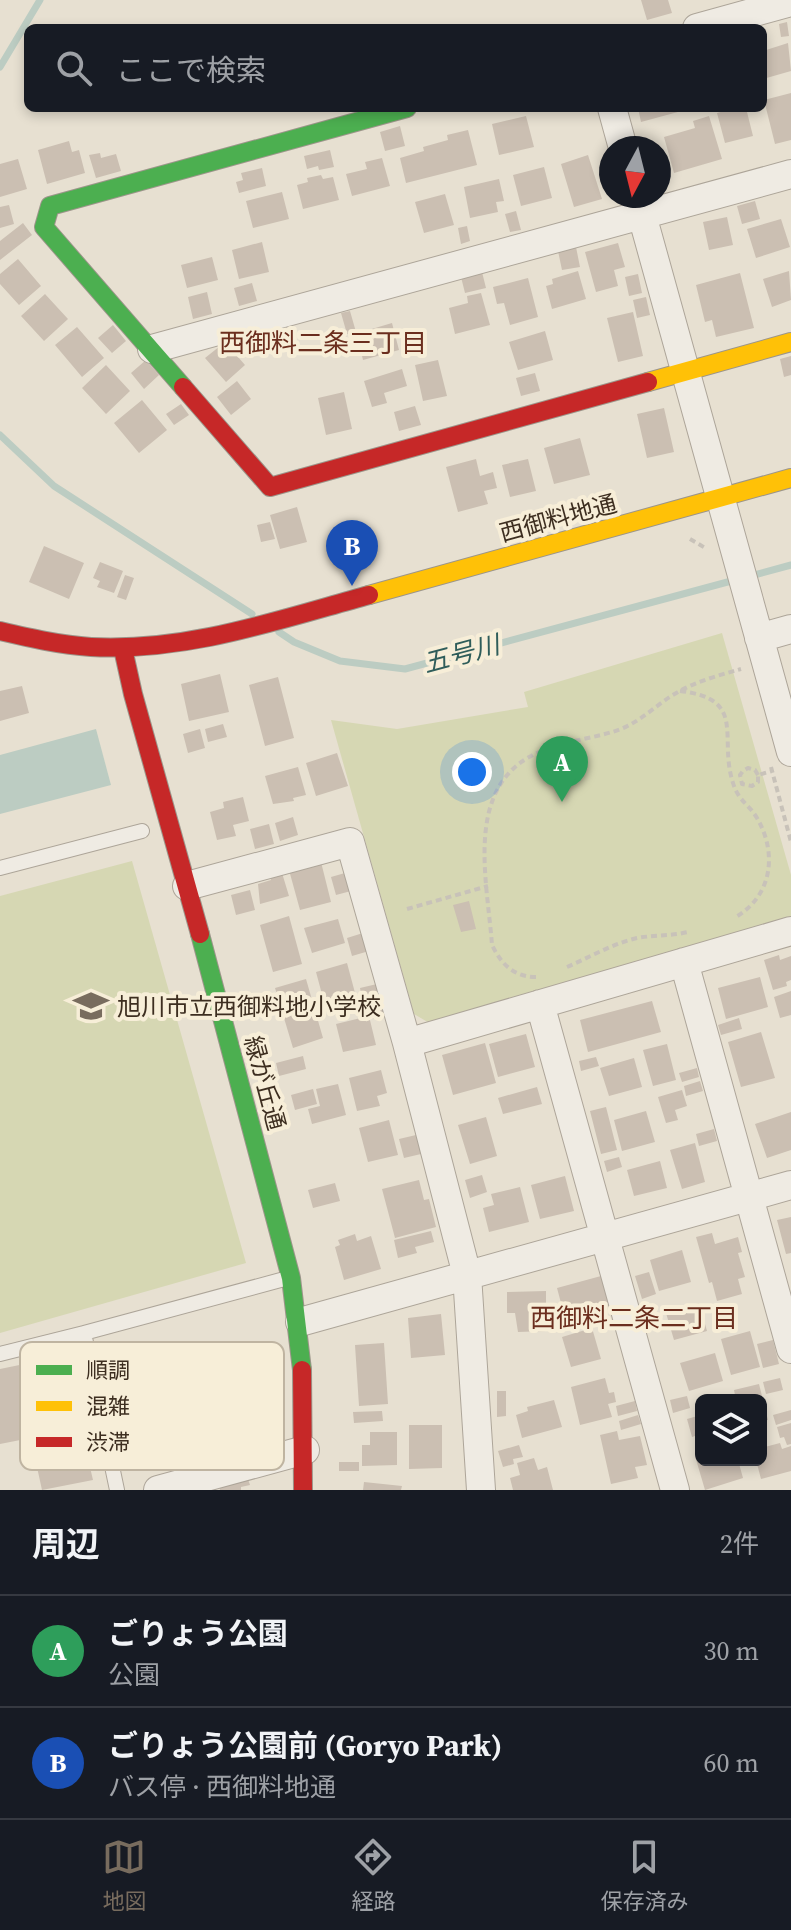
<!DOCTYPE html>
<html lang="ja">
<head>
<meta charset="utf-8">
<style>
	body { margin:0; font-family:"Source Serif 4","Noto Sans JP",serif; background:#242831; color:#f1f3f6 }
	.controls { position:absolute; right:24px; bottom:24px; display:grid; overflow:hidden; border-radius:12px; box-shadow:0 4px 12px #0003 }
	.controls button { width:72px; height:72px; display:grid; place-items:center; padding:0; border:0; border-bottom:2px solid #363941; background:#171b24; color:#f1f3f6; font:40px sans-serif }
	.compass { position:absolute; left:599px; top:136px; width:72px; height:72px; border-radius:50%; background:#171b24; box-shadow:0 4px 12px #0003; rotate:187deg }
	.you { position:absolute; left:472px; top:772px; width:28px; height:28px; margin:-20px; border:6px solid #fff; border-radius:50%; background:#1a73e8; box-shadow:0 0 0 12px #1a73e833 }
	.badge { display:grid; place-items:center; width:52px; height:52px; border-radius:50%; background:#786c5e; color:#fff; font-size:26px; font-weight:700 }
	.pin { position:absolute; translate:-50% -66px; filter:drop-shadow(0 2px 4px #0008) }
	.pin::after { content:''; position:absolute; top:42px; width:28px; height:24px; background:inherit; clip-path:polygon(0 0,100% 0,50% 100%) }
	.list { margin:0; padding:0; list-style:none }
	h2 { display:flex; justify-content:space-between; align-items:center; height:104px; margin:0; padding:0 32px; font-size:34px }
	h2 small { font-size:26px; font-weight:400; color:#9ea1a6 }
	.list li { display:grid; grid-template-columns:52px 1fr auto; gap:24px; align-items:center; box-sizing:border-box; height:112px; padding:0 32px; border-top:2px solid #363941 }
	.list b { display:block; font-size:30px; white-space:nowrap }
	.list p { margin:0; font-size:26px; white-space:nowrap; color:#9ea1a6 }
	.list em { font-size:26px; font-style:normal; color:#9ea1a6 }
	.icon { flex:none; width:44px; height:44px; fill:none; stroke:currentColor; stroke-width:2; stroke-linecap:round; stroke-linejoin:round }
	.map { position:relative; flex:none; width:791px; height:1490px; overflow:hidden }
	.search { position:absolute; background:#171b24; box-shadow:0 4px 12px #0003; left:24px; right:24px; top:24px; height:88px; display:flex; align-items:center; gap:20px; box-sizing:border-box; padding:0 28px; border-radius:12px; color:#9ea1a6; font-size:30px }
	.sheet { height:328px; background:#171b24 }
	nav { display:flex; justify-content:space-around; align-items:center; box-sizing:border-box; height:112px; border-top:2px solid #363941; background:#171b24; font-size:22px; color:#9ea1a6 }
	nav a { display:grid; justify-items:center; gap:4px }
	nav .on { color:#786c5e }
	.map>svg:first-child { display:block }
	.green { fill:#d6d7b3 }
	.water { fill:#bcccc2 }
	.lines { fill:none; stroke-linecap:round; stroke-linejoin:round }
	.stream { stroke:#bcccc2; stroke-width:7 }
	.building { fill:#cbbfb2 }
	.lane-casing { stroke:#ada599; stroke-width:16 }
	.street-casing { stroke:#ada599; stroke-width:30 }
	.fast-casing { stroke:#9c958a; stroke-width:20 }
	.slow-casing { stroke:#9c958a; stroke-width:20 }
	.jam-casing { stroke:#9c958a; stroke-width:20 }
	.path { stroke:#c8c2b9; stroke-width:4; stroke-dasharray:6 4; stroke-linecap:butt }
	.lane { stroke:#efebe3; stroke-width:14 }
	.street { stroke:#efebe3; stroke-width:28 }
	.fast { stroke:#4caf50; stroke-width:18 }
	.slow { stroke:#ffc107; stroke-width:18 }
	.jam { stroke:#c62828; stroke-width:18 }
	.labels { text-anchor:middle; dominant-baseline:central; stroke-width:8; stroke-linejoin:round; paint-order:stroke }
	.street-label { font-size:24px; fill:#3d2e20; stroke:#f7eed8 }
	.poi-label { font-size:24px; fill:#3d2e20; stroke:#f7eed8; text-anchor:start }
	.neighbourhood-label { font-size:26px; fill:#6b2e1e; stroke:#f7eed8 }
	.water-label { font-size:26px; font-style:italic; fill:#2f5d5a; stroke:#f7eed8 }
	.key { fill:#f7eed8; stroke:#bfb4a1; stroke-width:2 }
	.key-label { font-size:22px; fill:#3d2e20 }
</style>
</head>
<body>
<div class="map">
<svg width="791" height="1490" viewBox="0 0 791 1490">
	<rect width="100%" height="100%" fill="#e7e0d1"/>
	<!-- green -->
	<path class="green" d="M722 633 791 875V918L431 1024 414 1014 331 720 397 729 528 707 524 692Z
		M132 861 246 1263 0 1333V896Z"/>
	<!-- water -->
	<path class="water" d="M96 729 111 785 0 814V755Z"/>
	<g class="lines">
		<!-- stream -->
		<path class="stream" d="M0 67 40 0
			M0 435 54 486 252 614
			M747 577 791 565
			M279 632 294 642 340 661 405 669 735 580"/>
	</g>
	<!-- building -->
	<path class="building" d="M641 0H668L672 13 647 20Z
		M787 22 789 36 781 37 779 24Z
		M788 43 791 71 763 79V51Z
		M791 93V140L775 144 764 100Z
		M638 108H689V109L641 122Z
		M735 108H746L753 136 725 143 717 113Z
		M526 116 534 147 499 155 492 124Z
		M709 116 722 159 674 173 664 137 695 128 693 121Z
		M400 126 405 146 385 151 380 132Z
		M468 130 477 165 406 183 400 158 424 151 423 147 448 140 447 135Z
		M69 141 72 152 79 150 85 173 47 184 38 150Z
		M330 150 334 167 319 170 318 166 307 169 304 156Z
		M100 153 101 158 116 154 121 171 96 178 89 155Z
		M588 155 602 199 574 207 561 164Z
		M382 158 390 186 352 196 346 174 367 169 365 162Z
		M18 159 27 189 0 197V164Z
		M544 167 552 198 521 206 513 175Z
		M262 168 266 186 239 193 236 182 243 180 241 173Z
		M321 175 323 179 333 177 339 200 303 209 297 185 308 182 307 178Z
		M499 179 504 201 496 202 498 212 470 218 464 187Z
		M282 192 289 219 253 228 246 201Z
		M445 194 454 225 424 233 415 202Z
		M755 201 760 219 742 224 737 206Z
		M9 205 14 224 0 228V207Z
		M516 211 521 230 510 232 505 214Z
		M727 217 733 245 709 250 703 222Z
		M781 219 790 247 756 258 747 229Z
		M23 223 32 235 0 260V241Z
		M467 226 470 241 461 244 458 228Z
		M262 242 269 272 239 279 232 250Z
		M618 243 625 267 614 270 618 286 596 292 585 252Z
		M576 247 580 267 562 270 558 251Z
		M212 257 218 280 187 288 181 265Z
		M18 259 41 286 19 305 0 284V274Z
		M578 271 586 299 552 309 546 286 553 284 552 279Z
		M789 271 791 300 772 307 763 279Z
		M482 272 486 288 465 293 461 277Z
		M740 273 754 328 716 337 712 320 705 322 696 285Z
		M638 274 642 293 629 296 625 277Z
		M528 278 538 317 510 325 504 303 497 304 493 287Z
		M252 283 257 301 239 306 234 288Z
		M207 292 212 314 193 319 188 297Z
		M481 293 490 325 455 334 449 308 468 303 467 296Z
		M45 294 68 319 44 341 21 316Z
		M646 297 650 315 637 318 633 300Z
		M350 311 356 332 347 334 341 313Z
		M633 312 643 356 618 362 607 318Z
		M392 323 399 350 363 360 359 343 367 340 365 331Z
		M113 325 126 341 112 353 98 338Z
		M77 327 104 358 82 377 55 345Z
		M545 331 553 360 518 370 509 342Z
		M225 342 245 365 226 382 205 358Z
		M791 356V375L784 377 780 359Z
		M146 360 159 375 144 389 131 373Z
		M438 360 447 396 423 401 415 365Z
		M106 365 130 391 106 414 82 388Z
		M402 369 407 386 384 393 387 403 372 407 364 381Z
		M535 373 540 391 521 396 516 378Z
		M237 381 251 399 231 415 217 397Z
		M344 392 352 429 326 435 318 398Z
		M142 400 167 430 139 453 114 423Z
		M181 404 189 415 174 425 166 414Z
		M415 406 421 425 399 431 394 412Z
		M664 408 674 452 647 458 637 414Z
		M580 438 590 475 554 484 544 448Z
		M476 459 480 476 493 472 497 488 484 491 488 504 458 512 446 467Z
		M528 459 536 491 510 497 502 465Z
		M297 507 307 542 280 549 270 515Z
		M270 522 275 539 261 542 257 525Z
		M44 546 84 563 69 599 29 582Z
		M100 562 123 571 114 593 97 587 100 581 93 578Z
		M125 575 134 578 126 600 117 597Z
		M220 674 229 712 189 721 181 684Z
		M278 677 294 738 265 746 249 685Z
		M22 686 29 713 0 721V691Z
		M223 724 227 737 208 742 205 729Z
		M200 729 205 748 188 753 183 734Z
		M337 753 348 786 316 796 306 763Z
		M298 767 306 795 293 798 294 801 273 804 265 776Z
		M243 797 249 821 233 825 236 836 217 840 210 812 224 808 223 802Z
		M293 817 298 835 280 841 275 823Z
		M269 824 274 844 255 849 250 829Z
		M321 862 331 902 300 910 289 870Z
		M282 873 289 896 260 904 258 884 271 880 270 876Z
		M345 873 351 891 336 895 331 877Z
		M250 890 255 910 236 915 231 895Z
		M469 901 476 929 461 932 453 905Z
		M289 916 302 964 273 972 260 925Z
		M338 919 345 943 312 953 304 928Z
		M363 933 369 951 352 956 347 938Z
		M779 955 780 960 791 956V980L786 982 787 986 773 990 764 960Z
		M347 963 358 1004 327 1013 316 972Z
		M760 977 768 1007 726 1019 718 988Z
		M306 979 323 1038 293 1048 275 988Z
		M377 984 380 998 363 1002 360 988Z
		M791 991V1015L780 1018 774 997Z
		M652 1001 661 1032 588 1052 580 1020Z
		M384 1002 387 1015 373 1019 369 1006Z
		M369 1016 376 1045 343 1052 336 1024Z
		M739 1018 742 1029 721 1035 718 1025Z
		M761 1032 775 1078 741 1087 728 1042Z
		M526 1034 535 1067 498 1077 489 1044Z
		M485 1043 496 1083 453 1095 442 1055Z
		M667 1044 676 1080 653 1086 643 1050Z
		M303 1056 306 1069 279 1076 276 1063Z
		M596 1057 599 1066 581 1071 579 1061Z
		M634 1058 642 1087 609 1096 600 1068Z
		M697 1068 699 1077 682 1082 679 1073Z
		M381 1070 387 1093 377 1096 380 1106 357 1111 349 1078Z
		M700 1081 703 1091 686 1096 684 1086Z
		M338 1084 346 1115 312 1124 308 1109 320 1106 316 1089Z
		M537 1087 542 1104 503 1114 498 1098Z
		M313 1089 317 1104 295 1110 291 1095Z
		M682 1090 687 1106 675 1110 678 1120 666 1123 658 1097Z
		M606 1107 617 1150 601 1154 590 1111Z
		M646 1111 655 1142 622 1151 614 1120Z
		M791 1112V1150L767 1158 755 1124Z
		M486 1117 497 1156 470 1164 458 1125Z
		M389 1120 398 1155 368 1162 359 1128Z
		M714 1129 717 1141 699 1146 696 1134Z
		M416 1135 421 1154 404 1158 399 1139Z
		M695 1143 705 1182 682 1189 670 1150Z
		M619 1157 622 1167 607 1172 604 1161Z
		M660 1161 667 1188 634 1196 627 1170Z
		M482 1175 487 1192 470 1198 465 1180Z
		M565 1176 574 1211 540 1219 531 1185Z
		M419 1180 424 1200 429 1199 436 1227 395 1238 382 1189Z
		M335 1183 340 1201 313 1208 308 1190Z
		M520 1187 529 1222 489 1232 483 1208 494 1205 491 1194Z
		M791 1217V1253L786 1254 777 1220Z
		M431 1231 434 1242 415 1247 417 1253 398 1258 394 1240Z
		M712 1233 715 1244 738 1237 742 1252 738 1253 745 1277 738 1279 742 1294 717 1301 712 1282 709 1283 696 1237Z
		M355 1234 357 1241 371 1236 381 1269 344 1280 335 1247 340 1245 338 1240Z
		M682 1250 691 1282 659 1291 650 1260Z
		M649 1272 656 1294 642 1299 635 1276Z
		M601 1276 610 1309 558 1322 554 1305 561 1303 557 1288Z
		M546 1291V1331L518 1332 515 1313H507V1292Z
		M699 1303 707 1331 674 1340 666 1313Z
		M441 1314 445 1355 411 1358 408 1318Z
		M592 1328 601 1359 571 1367 562 1337Z
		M750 1331 760 1367 731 1375 721 1339Z
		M773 1340 779 1364 763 1368 757 1344Z
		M384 1343 388 1404 359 1406 355 1345Z
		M78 1353 87 1397 65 1401 71 1430 0 1444V1369Z
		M715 1353 723 1381 689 1391 680 1363Z
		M605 1378 609 1393 614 1392 616 1402 608 1404 612 1417 580 1425 571 1387Z
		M780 1378 783 1390 766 1394 763 1382Z
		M759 1384 768 1420 761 1421V1400H736L734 1390Z
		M497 1391H506V1416L497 1417Z
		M687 1396 690 1408 673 1413 670 1400Z
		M554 1400 562 1427 522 1438 516 1415 528 1411 527 1407Z
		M635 1401 637 1411 618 1416 616 1406Z
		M791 1410V1420L776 1425 773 1415Z
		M382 1411 383 1421 354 1423 353 1412Z
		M638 1415 641 1424 621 1430 619 1421Z
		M701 1415V1434L692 1437 687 1419Z
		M791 1423V1444L787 1445 784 1437 780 1438 777 1427Z
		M409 1425H442V1468L409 1469Z
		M617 1431 619 1440 640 1436 647 1465 635 1467 638 1478 611 1484 600 1435Z
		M370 1432H397V1465L362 1466V1445H370Z
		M780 1443 782 1449 791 1446V1471L761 1479 756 1460H761V1448Z
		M519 1445 523 1457 513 1459 514 1464 503 1467 498 1451Z
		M85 1446 93 1480 42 1490 35 1458Z
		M701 1455V1460H738L743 1478 705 1490 695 1456Z
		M534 1458 538 1470 547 1467 553 1490H513L510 1478 520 1475 517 1463Z
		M339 1462H359V1471H339Z
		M247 1476 250 1485 241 1487V1490H220L218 1483Z
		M364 1482 402 1486 401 1490H363Z"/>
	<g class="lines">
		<!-- lane casing -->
		<g class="lane-casing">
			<path id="lane" d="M0 868 142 831
				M0 1354 84 1333
				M117 1490 84 1333 288 1278"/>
		</g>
		<!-- street casing -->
		<g class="street-casing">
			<path id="street" d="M697 28 791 2
				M612 108 623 148
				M637 197 791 752
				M152 349 791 174
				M759 638 791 629
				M187 886 350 842 407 1043 467 1275 481 1490
				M684 962 791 1349
				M540 1004 675 1490
				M407 1043 791 931
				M300 1322 791 1185
				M158 1490 305 1450"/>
		</g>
		<!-- fast casing -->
		<g class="fast-casing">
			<path id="fast" d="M183 387 44 227 50 206 407 108
				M200 934 291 1278 302 1370"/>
		</g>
		<!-- slow casing -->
		<g class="slow-casing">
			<path id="slow" d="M648 382 791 342
				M369 595 791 478"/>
		</g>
		<!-- jam casing -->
		<g class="jam-casing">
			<path id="jam" d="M183 387 270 487 648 382
				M0 631C30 638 60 645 91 647 187 652 278 620 369 595
				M123 649 133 694 200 934
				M302 1370 303 1490"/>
		</g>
		<!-- path -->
		<path class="path" d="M690 539 707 549
			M680 691C748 699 718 737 733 783 739 802 748 803 757 818 778 854 772 897 734 918
			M771 767 791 842
			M758 775 755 770 748 768 743 771 740 775 742 784 752 786 758 782V775L772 771
			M407 909 488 886
			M567 967C590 957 612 944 637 938 654 935 671 936 688 932
			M536 977C514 977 501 964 492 945 487 877 462 781 544 750 569 740 597 738 621 729 643 720 658 703 678 692 697 681 720 675 741 669"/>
		<!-- lane -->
		<use href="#lane" class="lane"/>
		<!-- street -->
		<use href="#street" class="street"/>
		<!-- fast -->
		<use href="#fast" class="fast"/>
		<!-- slow -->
		<use href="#slow" class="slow"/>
		<!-- jam -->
		<use href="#jam" class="jam"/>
	</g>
	<!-- icons -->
	<defs>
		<g id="school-bare" transform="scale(2.76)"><path d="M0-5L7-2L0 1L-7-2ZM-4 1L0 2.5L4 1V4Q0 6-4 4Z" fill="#786c5e" stroke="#f7eed8" stroke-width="2.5" paint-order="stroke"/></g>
	</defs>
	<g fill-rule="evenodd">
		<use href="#school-bare" x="91" y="1006"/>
	</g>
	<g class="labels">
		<!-- street labels -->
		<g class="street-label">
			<text transform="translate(558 518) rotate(-15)">西御料地通</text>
			<text transform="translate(265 1083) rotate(75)">緑が丘通</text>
		</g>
		<!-- poi labels -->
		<g class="poi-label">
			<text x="117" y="1006">旭川市立西御料地小学校</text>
		</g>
		<!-- neighbourhood labels -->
		<g class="neighbourhood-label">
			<text x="323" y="343">西御料二条三丁目</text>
			<text x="634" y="1318">西御料二条二丁目</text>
		</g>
		<!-- water labels -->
		<g class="water-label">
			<text transform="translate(461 654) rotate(-15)">五号川</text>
		</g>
	</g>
	<!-- legend -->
	<rect x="20" y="1342" width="264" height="128" rx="12" class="key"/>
	<rect x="36" y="1365" width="36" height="10" fill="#4caf50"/>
	<rect x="36" y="1401" width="36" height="10" fill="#ffc107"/>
	<rect x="36" y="1437" width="36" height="10" fill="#c62828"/>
	<g class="key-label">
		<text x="86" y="1378">順調</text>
		<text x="86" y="1414">混雑</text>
		<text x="86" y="1450">渋滞</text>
	</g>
</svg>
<div class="controls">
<button><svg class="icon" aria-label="layers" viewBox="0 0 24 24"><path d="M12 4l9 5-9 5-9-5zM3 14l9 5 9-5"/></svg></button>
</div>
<svg class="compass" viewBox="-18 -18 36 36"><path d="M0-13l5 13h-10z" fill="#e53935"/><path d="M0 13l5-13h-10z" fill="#9ea1a6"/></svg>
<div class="you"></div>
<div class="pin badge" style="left:562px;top:802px;background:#2e9e5b">A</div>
<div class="pin badge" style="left:352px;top:586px;background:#1a4fb4">B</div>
<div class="search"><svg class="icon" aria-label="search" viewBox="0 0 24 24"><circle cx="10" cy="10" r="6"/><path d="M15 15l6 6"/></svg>ここで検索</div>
</div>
<section class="sheet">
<h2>周辺<small>2件</small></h2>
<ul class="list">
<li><span class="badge" style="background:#2e9e5b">A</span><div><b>ごりょう公園</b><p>公園</p></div><em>30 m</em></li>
<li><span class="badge" style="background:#1a4fb4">B</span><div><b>ごりょう公園前 (Goryo Park)</b><p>バス停 · 西御料地通</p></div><em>60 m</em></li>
</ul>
</section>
<nav>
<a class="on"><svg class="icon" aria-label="map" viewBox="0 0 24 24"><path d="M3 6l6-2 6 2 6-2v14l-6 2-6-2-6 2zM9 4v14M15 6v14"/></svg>地図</a>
<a><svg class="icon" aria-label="directions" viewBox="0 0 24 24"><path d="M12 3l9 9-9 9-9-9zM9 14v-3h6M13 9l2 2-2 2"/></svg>経路</a>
<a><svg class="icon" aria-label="saved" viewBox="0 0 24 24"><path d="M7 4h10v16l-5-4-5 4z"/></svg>保存済み</a>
</nav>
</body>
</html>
